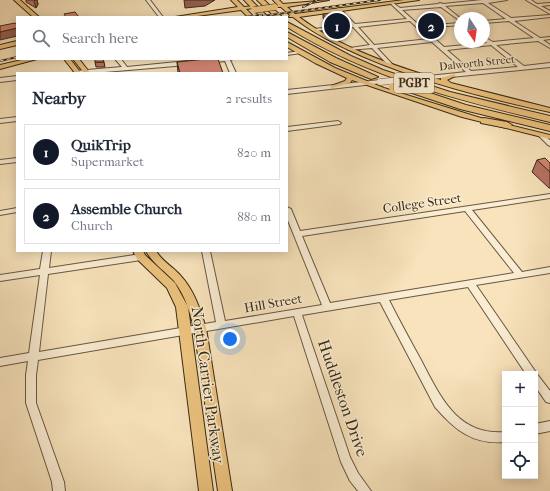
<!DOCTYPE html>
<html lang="en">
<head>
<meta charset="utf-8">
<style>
	body { margin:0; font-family:"IM FELL French Canon",serif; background:#f2f2f3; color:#1f2937 }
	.controls { position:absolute; right:12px; bottom:12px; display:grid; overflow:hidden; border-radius:0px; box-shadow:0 2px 10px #0003 }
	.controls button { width:36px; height:36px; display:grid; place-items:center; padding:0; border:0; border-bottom:1px solid #e0e1e3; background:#fff; color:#1f2937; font:20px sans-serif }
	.compass { position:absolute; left:454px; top:12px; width:36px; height:36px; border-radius:50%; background:#fff; box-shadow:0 2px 10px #0003; rotate:167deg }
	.you { position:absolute; left:230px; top:339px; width:14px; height:14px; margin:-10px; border:3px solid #fff; border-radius:50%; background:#1a73e8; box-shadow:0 0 0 6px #1a73e833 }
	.badge { display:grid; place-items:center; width:26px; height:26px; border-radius:50%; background:#111827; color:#fff; font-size:13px; font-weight:700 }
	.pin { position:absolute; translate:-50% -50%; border:2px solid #fff; box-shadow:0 1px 4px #0006 }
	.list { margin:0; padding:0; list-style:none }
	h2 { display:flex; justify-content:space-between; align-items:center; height:52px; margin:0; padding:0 16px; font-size:17px }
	h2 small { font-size:13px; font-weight:400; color:#747a83 }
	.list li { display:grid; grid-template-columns:26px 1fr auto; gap:12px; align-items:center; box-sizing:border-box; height:56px; margin:0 8px 8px; padding:0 8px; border:1px solid #e0e1e3; border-radius:0px }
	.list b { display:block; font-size:15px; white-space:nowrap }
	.list p { margin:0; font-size:13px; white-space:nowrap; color:#747a83 }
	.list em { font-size:13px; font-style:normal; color:#747a83 }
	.icon { flex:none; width:22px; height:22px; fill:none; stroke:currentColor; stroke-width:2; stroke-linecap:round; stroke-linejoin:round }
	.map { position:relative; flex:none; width:550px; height:491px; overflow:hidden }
	.search { position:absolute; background:#fff; box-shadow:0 2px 10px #0003; left:16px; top:16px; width:272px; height:44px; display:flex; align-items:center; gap:10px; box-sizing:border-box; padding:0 14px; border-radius:0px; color:#747a83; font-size:15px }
	.panel { position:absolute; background:#fff; box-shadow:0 2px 10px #0003; left:16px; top:72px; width:272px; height:180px; border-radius:0px }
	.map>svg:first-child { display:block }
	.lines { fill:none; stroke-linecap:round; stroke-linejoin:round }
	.minor-casing { stroke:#685840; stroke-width:2 }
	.major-casing { stroke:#382a16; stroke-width:2 }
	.highway-casing { stroke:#382a16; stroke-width:2 }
	.minor { fill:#faedd3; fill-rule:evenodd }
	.major { fill:#ecc27e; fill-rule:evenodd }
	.highway { fill:#ecc27e; fill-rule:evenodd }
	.rail-casing { stroke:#382a16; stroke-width:2 }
	.rail { stroke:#faedd3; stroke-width:1; stroke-dasharray:3.5; stroke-linecap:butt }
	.minor-bridge-casing { stroke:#685840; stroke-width:7; stroke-linecap:butt }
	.major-bridge-far1-casing { stroke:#382a16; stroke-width:7; stroke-linecap:butt }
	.major-bridge-casing { stroke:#382a16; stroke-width:8; stroke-linecap:butt }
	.minor-bridge { stroke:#faedd3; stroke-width:6 }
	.major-bridge-far1 { stroke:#ecc27e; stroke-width:6 }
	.major-bridge { stroke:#ecc27e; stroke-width:8 }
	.wall { fill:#b77364; stroke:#382a16 }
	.shaded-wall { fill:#955e51; stroke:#382a16 }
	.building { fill:#d58674; stroke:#382a16 }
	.labels { text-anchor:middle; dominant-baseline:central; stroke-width:3; stroke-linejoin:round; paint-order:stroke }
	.far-street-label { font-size:11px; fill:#382a16; stroke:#faedd3 }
	.shield { fill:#faedd3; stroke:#72644f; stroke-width:1 }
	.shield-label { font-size:12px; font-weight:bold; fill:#382a16 }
	.street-label { font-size:13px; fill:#382a16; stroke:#faedd3 }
	.near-street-label { font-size:16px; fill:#382a16; stroke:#faedd3 }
</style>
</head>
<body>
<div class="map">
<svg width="550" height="491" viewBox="0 0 550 491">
	<rect width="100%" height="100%" fill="#f8e3bc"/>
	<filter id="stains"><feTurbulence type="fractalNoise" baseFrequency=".005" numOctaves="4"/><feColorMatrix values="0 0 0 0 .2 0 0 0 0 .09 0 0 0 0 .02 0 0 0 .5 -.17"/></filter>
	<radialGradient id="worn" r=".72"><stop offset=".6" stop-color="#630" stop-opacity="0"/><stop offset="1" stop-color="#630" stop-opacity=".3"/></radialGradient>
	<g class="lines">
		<!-- minor casing -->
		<g class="minor-casing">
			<path id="minor" d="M146 0H150L163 17H159Z
				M482 0H507L488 3 511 18 550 15V17L514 21 540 38 550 37V39L543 40 550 45V48L538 41 496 45 524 66 550 63V67L412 81 409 79 410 78 466 72 432 42 377 48 393 65 390 67 372 48 348 50V49L350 48 370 45 353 27 314 31 312 30 314 29 351 25 338 10 337 9 339 8 355 24 407 19 391 4 392 2 400 8 438 4 440 3 443 4ZM483 3 506 19 484 21V23L509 21 534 38 493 42 484 37V40L487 43 444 47 423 28 460 25V23L420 26 402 10 441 7 460 21V18L445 6ZM410 21 429 39 374 45 358 27ZM491 45 518 67 471 71 447 50Z
				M526 0H531L537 4 550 3V5L541 6 550 11V14Z
				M299 51 301 52V53L287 55V53Z
				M115 59H121L127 67 187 61 190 63 187 65 93 73H72L75 71 122 67Z
				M214 59H233L230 60 236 73H230L225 61 209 63 206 61Z
				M17 76V80L0 82V78Z
				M380 80 382 81V83L287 94V90Z
				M17 117V121L0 123V119Z
				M338 121 341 123 340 124 287 131V127Z
				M541 133 550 140V146L548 145 539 136V134Z
				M17 158V162L0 164V160Z
				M550 194V198L472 210 522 272 550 267V273L476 285 537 374 550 391V403L546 402 535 386V374H526L468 287 389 300C399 320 410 340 421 360 440 396 457 436 505 432V442C473 445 455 430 435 407L380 302 302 315 350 457 358 473 371 491H358L350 481 341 462 294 316 38 360 36 375V403L64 482 65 491H53L52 482 26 403V375L28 361 0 366V358L29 353 40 275 0 281V275L40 269 43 251H51L49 268 141 254 145 257 141 260 48 274 39 352 216 322 202 251H210L225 321 322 305 287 218V207L291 209 300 231ZM465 211 514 273 330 303 302 236Z
				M17 208V212L0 215V211Z
				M550 421V431L535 434V424Z"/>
		</g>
		<!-- major casing -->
		<g class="major-casing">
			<path id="major" d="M14 0H20L39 17H33Z
				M231 0H237L244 7 254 6V8L246 9 254 17H248L241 10 190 17H175L238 7Z
				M273 0H279L283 4 329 0 287 7 295 14 404 0H419L299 17C340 48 392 65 441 80V78L455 74V76L447 80 451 83 550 108V112C486 98 422 82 362 56 338 45 314 34 293 17H289L290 15 281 7H277L278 5Z
				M17 41V45L0 49V45Z
				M287 42 335 68 384 88 484 119 550 135V139L462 117 352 80 350 83 331 88V86L345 81 347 78 315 63 287 47Z
				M26 59H37L0 69V65Z
				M64 59H70L81 73H75Z
				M73 59H79L90 73H84Z
				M133 251H143L145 255 175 283 188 307 213 491H199L176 307 167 288 137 259Z
				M146 251H156C162 261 173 267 180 275 194 290 200 309 206 328L232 491H218L194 328C190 312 185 295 174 281 165 271 153 264 146 251Z"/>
		</g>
		<!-- highway casing -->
		<g class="highway-casing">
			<path id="highway" d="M244 0H251L268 17H261Z
				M257 0H264L282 17H275Z
				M287 22 351 56 383 70 450 92 550 116V122C457 100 369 78 287 27Z
				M287 32 336 58 378 77 371 79 330 62 287 37Z
				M409 88H415L466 105 550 125V131L460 109 409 92Z
				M484 118 507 122 512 125 507 128 481 123V119Z"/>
		</g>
		<!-- minor -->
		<use href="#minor" class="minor"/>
		<!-- major -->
		<use href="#major" class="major"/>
		<!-- highway -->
		<use href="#highway" class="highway"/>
		<!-- rail casing -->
		<g class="rail-casing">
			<path id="rail" d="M303 7 317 0
				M245 17 262 15
				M256 17 380 0
				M0 61 17 57"/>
		</g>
		<!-- rail -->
		<use href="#rail" class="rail"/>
		<!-- minor-bridge casing -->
		<g class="minor-bridge-casing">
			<path id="minor-bridge" d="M380 82 412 79"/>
		</g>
		<!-- major-bridge-far1 casing -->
		<g class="major-bridge-far1-casing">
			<path id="major-bridge-far1" d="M254 10 275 7"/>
		</g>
		<!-- major-bridge casing -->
		<g class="major-bridge-casing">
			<path id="major-bridge" d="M393 87 421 82"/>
		</g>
		<!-- minor-bridge -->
		<use href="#minor-bridge" class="minor-bridge"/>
		<!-- major-bridge-far1 -->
		<use href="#major-bridge-far1" class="major-bridge-far1"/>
		<!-- major-bridge -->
		<use href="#major-bridge" class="major-bridge"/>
	</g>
	<!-- wall -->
	<path class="wall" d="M26 0H37L38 4 36 8 26 2Z
		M323 14 344 20 343 24 329 26 323 18Z
		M95 62H104L105 67H96Z
		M177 62 223 73H178Z
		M537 160 550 163V188H549L532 172Z"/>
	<!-- shaded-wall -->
	<path class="shaded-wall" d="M35 0H37L38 4 36 8 34 1Z
		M184 0H215L205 6 185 8Z
		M344 20 343 24 329 26V22Z
		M17 28V36L0 40V32Z"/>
	<!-- building -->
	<path class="building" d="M75 12 79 17H66L64 14Z
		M337 13 344 20 329 22 323 14Z
		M15 23 17 25V28L0 32V26Z
		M95 59H103L104 62H95Z
		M206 59H218L223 73H180L177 62Z
		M545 158 550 163V172L537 160Z"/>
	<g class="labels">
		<!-- far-street labels -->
		<g class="far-street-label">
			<text transform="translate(477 63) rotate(-6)">Dalworth Street</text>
		</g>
		<!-- shield labels -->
		<rect class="shield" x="394" y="73" width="40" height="20" rx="3"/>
		<g class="shield-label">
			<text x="414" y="83">PGBT</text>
		</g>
		<!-- street labels -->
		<g class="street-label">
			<text transform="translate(422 203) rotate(-8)">College Street</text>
			<text transform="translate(273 303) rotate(-10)">Hill Street</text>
		</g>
		<!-- near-street labels -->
		<g class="near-street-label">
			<text transform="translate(208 385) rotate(82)">North Carrier Parkway</text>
			<text transform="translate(343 398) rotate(71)">Huddleston Drive</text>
		</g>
	</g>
	<rect width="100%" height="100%" filter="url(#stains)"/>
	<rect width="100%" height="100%" fill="url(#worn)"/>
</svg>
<div class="controls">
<button>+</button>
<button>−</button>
<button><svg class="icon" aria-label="locate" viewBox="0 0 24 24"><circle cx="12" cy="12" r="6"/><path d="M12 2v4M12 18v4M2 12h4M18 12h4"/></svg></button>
</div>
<svg class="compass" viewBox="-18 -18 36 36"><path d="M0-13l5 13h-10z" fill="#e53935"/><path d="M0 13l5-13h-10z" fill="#747a83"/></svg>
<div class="you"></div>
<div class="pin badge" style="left:337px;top:26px">1</div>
<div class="pin badge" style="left:431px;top:26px">2</div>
<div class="search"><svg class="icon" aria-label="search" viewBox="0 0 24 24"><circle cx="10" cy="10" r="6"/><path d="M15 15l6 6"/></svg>Search here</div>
<section class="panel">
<h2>Nearby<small>2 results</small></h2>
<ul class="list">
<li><span class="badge">1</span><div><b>QuikTrip</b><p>Supermarket</p></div><em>820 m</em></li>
<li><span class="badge">2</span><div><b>Assemble Church</b><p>Church</p></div><em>880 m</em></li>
</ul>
</section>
</div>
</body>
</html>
